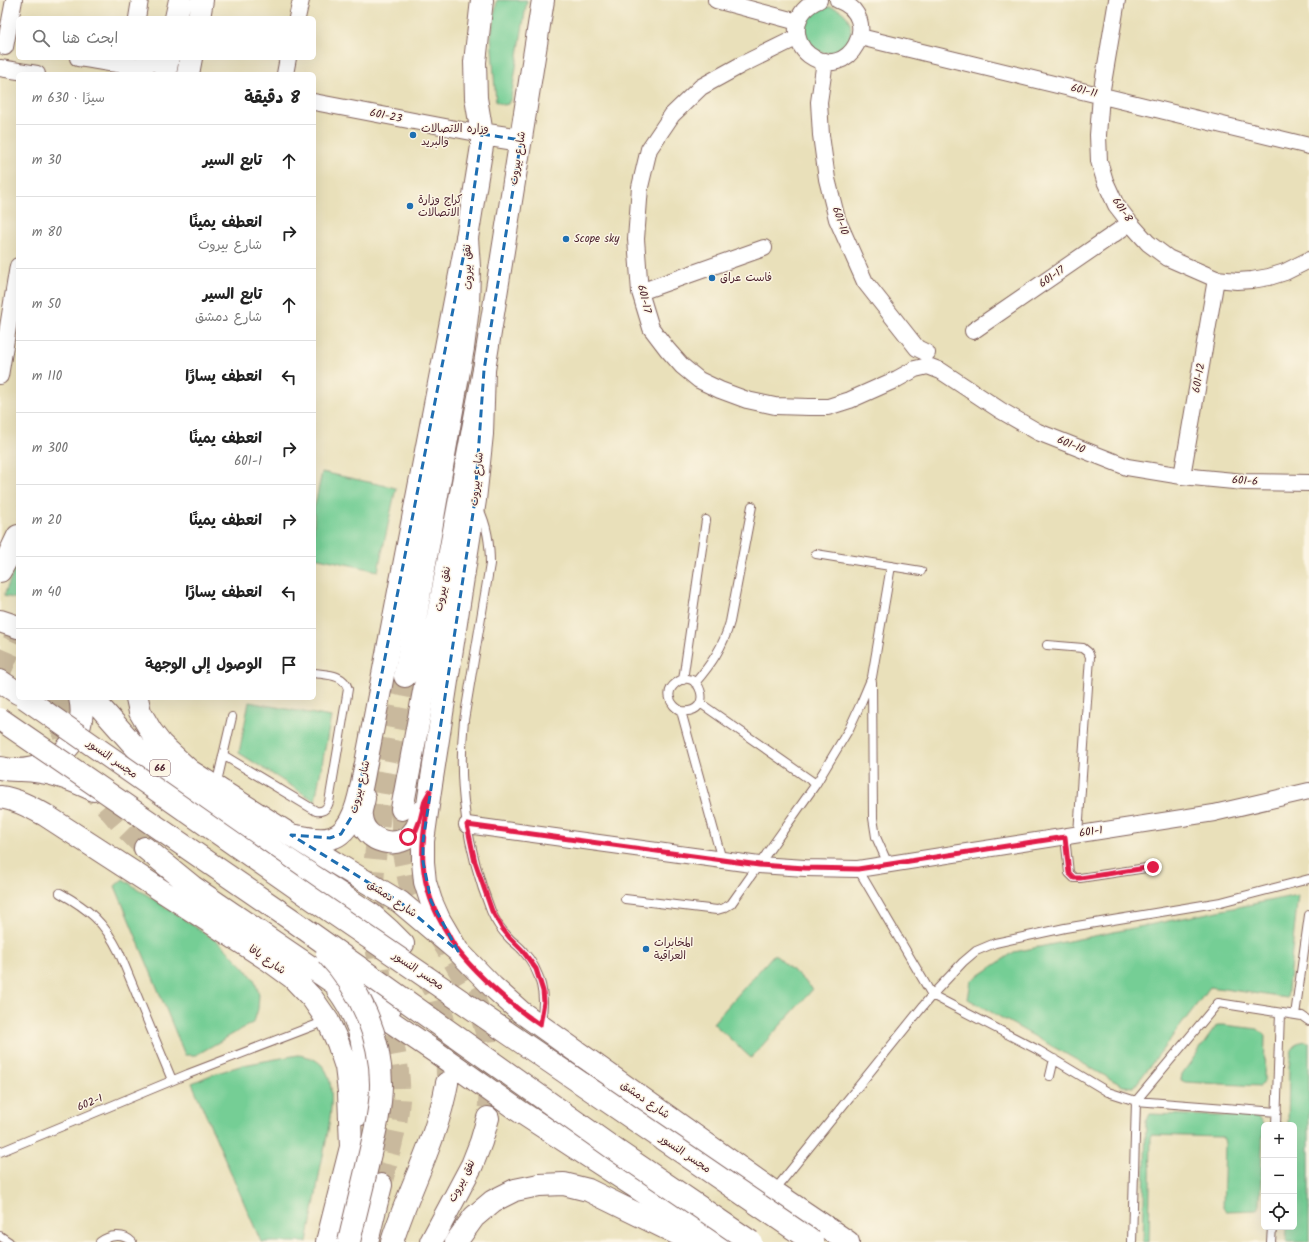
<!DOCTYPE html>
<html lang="ar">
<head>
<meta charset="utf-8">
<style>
	body { margin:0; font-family:Kalam,"Playpen Sans Arabic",sans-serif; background:#f2f2f2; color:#222; direction:rtl }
	.controls { position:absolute; right:12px; bottom:12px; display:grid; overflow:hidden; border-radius:6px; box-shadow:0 4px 16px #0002 }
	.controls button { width:36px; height:36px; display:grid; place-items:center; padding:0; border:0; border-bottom:1px solid #e0e0e0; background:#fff; color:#222; font:20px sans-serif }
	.stop { position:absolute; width:12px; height:12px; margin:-9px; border:3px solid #e11d48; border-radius:50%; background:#fff }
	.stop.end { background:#e11d48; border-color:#fff; box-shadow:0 1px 4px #0008 }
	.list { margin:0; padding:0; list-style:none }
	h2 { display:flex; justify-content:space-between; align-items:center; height:52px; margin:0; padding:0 16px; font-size:17px }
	h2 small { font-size:13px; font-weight:400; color:#767676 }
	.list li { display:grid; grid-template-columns:26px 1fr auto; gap:12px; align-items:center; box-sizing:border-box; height:72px; padding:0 16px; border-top:1px solid #e0e0e0 }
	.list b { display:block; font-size:15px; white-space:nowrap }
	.list p { margin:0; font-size:13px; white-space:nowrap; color:#767676 }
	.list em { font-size:13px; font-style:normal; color:#767676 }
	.icon { flex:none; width:22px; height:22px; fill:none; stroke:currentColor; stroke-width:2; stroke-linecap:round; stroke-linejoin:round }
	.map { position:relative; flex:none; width:1309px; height:1242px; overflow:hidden; direction:ltr }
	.search { position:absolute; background:#fff; box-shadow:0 4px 16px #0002; left:16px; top:16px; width:300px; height:44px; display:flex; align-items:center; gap:10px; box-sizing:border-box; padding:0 14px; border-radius:6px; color:#767676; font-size:15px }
	.panel { position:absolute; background:#fff; box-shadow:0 4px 16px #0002; left:16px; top:72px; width:300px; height:628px; border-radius:6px; direction:rtl }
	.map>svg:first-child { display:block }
	.green { fill:#75ce95; stroke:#607660 }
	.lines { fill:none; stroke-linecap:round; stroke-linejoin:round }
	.primary-tunnel { stroke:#c9b99d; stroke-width:22; stroke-dasharray:22 11; stroke-linecap:butt }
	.lane-casing { stroke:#82635d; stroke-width:10 }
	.street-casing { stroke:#82635d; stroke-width:18 }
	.secondary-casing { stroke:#82635d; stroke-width:24 }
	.primary-casing { stroke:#82635d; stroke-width:24 }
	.lane { stroke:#fff; stroke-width:8 }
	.street { stroke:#fff; stroke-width:16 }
	.secondary { stroke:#fff; stroke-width:22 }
	.primary { stroke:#fff; stroke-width:22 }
	.primary-bridge-casing { stroke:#82635d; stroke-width:24; stroke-linecap:butt }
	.primary-bridge { stroke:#fff; stroke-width:22 }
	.route { stroke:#e11d48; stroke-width:5 }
	.marked { fill:none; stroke:#1f6fb2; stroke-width:3; stroke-dasharray:8 5; stroke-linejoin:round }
	.poi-dot { fill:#1f6fb2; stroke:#fcf5e5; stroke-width:1.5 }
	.labels { text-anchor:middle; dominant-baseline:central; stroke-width:3; stroke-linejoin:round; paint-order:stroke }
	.shield { fill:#fcf5e5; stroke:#7f5f63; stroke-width:1 }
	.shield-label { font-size:10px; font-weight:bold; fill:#4a1f2b }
	.street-label { font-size:11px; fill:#4a1f2b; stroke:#fcf5e5 }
	.poi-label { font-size:11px; fill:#4a1f2b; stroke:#fcf5e5; text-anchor:start }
</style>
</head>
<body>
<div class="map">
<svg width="1309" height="1242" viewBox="0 0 1309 1242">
	<rect width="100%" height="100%" fill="#fcf5e5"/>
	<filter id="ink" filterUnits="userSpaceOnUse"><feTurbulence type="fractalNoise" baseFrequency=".025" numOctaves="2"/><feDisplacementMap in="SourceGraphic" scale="8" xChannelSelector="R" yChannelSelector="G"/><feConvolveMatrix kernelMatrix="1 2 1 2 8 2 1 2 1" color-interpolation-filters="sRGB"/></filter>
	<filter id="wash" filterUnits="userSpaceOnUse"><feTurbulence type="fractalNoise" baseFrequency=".012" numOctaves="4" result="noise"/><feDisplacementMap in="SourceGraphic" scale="16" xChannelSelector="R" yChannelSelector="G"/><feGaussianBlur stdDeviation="0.9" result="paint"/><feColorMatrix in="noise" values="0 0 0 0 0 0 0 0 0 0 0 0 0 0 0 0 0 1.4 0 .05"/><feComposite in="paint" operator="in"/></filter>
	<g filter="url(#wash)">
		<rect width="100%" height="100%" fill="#e9e0ba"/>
		<!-- green -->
		<path class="green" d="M497 0H527L511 98 508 104 504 105 496 102 491 36Z
			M805 30a23 23 0 1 1 46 0a23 23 0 1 1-46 0Z
			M322 472 396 488 378 571 314 557V509Z
			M18 559V599L4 596Z
			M249 702 331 717 315 801 239 753Z
			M123 879 221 944 242 965 254 979 259 994 258 1009 254 1022 196 1055H185L115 886Z
			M1298 895 1287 998 1210 987 1134 1087 1123 1086 968 999 971 981 1014 952Z
			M774 954 813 989 751 1058 713 1023Z
			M1217 1025H1224L1258 1029 1265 1036 1264 1082 1259 1086 1185 1082 1181 1080 1182 1074Z
			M1305 1041 1309 1043V1242H1286L1287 1227H1294V1125H1288L1289 1067 1292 1050 1297 1043Z
			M298 1055C309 1056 320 1060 326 1071 339 1093 325 1145 320 1170 316 1194 312 1218 307 1242H261L192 1083 211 1075 243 1065Z
			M1150 1114 1256 1117 1260 1119 1263 1124 1260 1205 1258 1210 1226 1211 1223 1208 1225 1144 1224 1139 1220 1137 1151 1135 1149 1242H1143L1146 1122Z"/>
	</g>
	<g filter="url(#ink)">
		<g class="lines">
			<!-- primary-tunnel -->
			<path class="primary-tunnel" d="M0 672 18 631
				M59 698V706L64 738
				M84 780 123 826 145 848
				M402 809V848L409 882 421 907 448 951 471 991 480 1012 487 1036 491 1075 488 1118
				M423 971 438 998 446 1029 447 1076
				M381 1185C388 1157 397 1128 399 1100 401 1072 393 1046 388 1019 381 981 374 942 373 903 372 882 375 860 377 839 383 784 394 730 405 676"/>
			<!-- lane casing -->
			<g class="lane-casing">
				<path id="lane" d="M479 509C488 527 490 545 490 564L464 720C457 784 467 851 491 911 495 921 502 931 510 939 514 943 519 946 523 951 542 972 547 998 540 1024
					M816 554 921 571
					M1047 645 1083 648 1088 652 1090 657 1078 834
					M683 680 706 520
					M872 682 873 818 876 837 888 864
					M695 683C712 663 723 647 730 622L752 506
					M700 703 816 784
					M681 711C717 715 699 664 676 683 664 692 670 705 681 711L722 860
					M223 755 316 811C323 812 327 809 329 802L348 689C344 674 327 675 314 673
					M216 786 232 717
					M1065 837 1069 873 1074 878H1080L1153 867
					M858 869 932 995 1038 1050 1108 1092 1136 1101 1277 1112
					M60 893C89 909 104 922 119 952L172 1080
					M625 899 717 910 724 908 731 904 816 784 849 729 861 703 872 677 891 566
					M1295 1015 1309 915
					M1050 1076 1054 1059
					M1276 1125 1280 1013
					M0 1152 188 1074 326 1021
					M774 1191 932 995 963 962 976 951 995 943 1065 928 1221 902 1309 879
					M0 1236 9 1242
					M100 1242C109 1235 124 1233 132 1242
					M1132 1242 1136 1101 1218 1003 1302 1016 1309 1021
					M1271 1242 1272 1227"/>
			</g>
			<!-- street casing -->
			<g class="street-casing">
				<path id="street" d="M716 0 798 22
					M819 0C807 5 798 14 797 28 796 38 801 49 809 55 849 84 885 17 838 0
					M1117 0 1101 95 1098 135 1099 161 1105 181 1116 205 1130 223 1148 243 1168 258 1216 279 1237 281 1252 280 1269 277 1285 272 1309 260
					M137 18 140 0
					M297 18 301 0
					M798 37 741 65 701 87 672 115 649 149 640 187 636 239 640 292 651 328 667 349 682 366 699 380 720 390 747 400 775 406 809 407H828L850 400 897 379 915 369 928 366 941 371 1000 410 1038 432 1127 467 1182 476 1244 482 1309 483
					M860 37 1309 146
					M5 47 14 0
					M78 58C108 62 140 72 168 58
					M825 61 819 102 821 135 827 179 837 219 865 282 917 348 927 353
					M0 68 37 74
					M285 74 288 58
					M314 102 482 134
					M640 292 764 248
					M973 331 1130 223
					M0 376 18 266
					M1182 476 1216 279
					M467 825 759 865 805 868 858 869 1214 813 1309 791"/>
			</g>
			<!-- secondary casing -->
			<g class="secondary-casing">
				<path id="secondary" d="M482 134 521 140
					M364 798C363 804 360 811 361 816 363 843 401 852 415 830 419 825 420 818 421 812
					M291 835C303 837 318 842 331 838 357 831 361 786 366 763L467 238 482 146V134L476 98 475 62 482 0
					M456 948 439 919 431 901 425 882 423 862V841L430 791 475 500 482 434 484 370 543 0"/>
			</g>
			<!-- primary casing -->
			<g class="primary-casing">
				<path id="primary" d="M176 18 180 0
					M199 18 202 0
					M165 74 168 58
					M188 74 191 58
					M0 571 8 557 18 536
					M0 621 18 627
					M405 676 463 348 468 308 469 267 467 238
					M0 681 18 693
					M92 698 139 751 190 795 372 915 389 930 403 944
					M137 698 140 712 151 731 161 744 190 771 335 863 400 902 458 951 493 987 521 1012 774 1192 848 1242
					M0 768C43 779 91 745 80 698
					M21 770C50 771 68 778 94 790
					M0 797C16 799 31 807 45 815L270 961 292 977 312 998 328 1021 338 1043 346 1067 349 1092 351 1147 327 1242
					M402 809 484 370
					M145 848 193 887 437 1053 519 1111 720 1242
					M340 966 372 991 390 1008
					M338 990C368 1031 369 1067 358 1115
					M367 1242 381 1185
					M392 1242C409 1188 437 1140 447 1083
					M431 1242 472 1165 481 1142 488 1118
					M456 1242 474 1217 493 1201 515 1190 539 1185 564 1184 588 1190 694 1242"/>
			</g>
			<!-- lane -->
			<use href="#lane" class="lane"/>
			<!-- street -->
			<use href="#street" class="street"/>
			<!-- secondary -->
			<use href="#secondary" class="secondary"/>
			<!-- primary -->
			<use href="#primary" class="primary"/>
			<!-- primary-bridge casing -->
			<g class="primary-bridge-casing">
				<path id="primary-bridge" d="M25 698 311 898 813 1242
					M0 719 295 922 617 1151 751 1242
					M327 954C360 988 381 1037 381 1084 381 1110 374 1136 368 1162 362 1189 355 1215 349 1242"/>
			</g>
			<!-- primary-bridge -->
			<use href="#primary-bridge" class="primary-bridge"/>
		</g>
	</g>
	<g class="lines" filter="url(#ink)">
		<!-- route -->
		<path class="route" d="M408 837 416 830 420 820 425 800 430 791C427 814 421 839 423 863 425 889 434 912 448 934 451 940 455 947 459 952 480 978 512 1006 540 1025L544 1002 543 991 536 969 522 950 510 938 502 928 492 911 475 862 467 825 759 865 805 868 858 869 1065 837 1069 873 1074 878H1080L1153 867"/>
	</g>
	<!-- marked area -->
	<path class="marked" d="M482 134 521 140 484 370 475 500 423 841V862L431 901 458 951 400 902 291 835 330 838 341 834 355 811 467 238Z"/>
	<!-- markers -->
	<g class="poi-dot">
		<circle cx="413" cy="135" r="4"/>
		<circle cx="410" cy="206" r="4"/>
		<circle cx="566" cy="239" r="4"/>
		<circle cx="712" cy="278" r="4"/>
		<circle cx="646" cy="949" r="4"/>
	</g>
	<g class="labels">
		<!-- shield labels -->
		<rect class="shield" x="150" y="760" width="20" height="16" rx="3"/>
		<g class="shield-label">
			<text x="160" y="768">66</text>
		</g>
		<!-- street labels -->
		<g class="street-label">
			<text transform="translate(1084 91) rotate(14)">601-11</text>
			<text transform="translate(386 116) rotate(11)">601-23</text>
			<text transform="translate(518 158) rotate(-81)">شارع بيروت</text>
			<text transform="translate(1122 210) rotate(56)">601-8</text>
			<text transform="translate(840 221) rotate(71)">601-10</text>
			<text transform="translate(468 267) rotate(-92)">نفق بيروت</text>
			<text transform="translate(1052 277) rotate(-35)">601-17</text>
			<text transform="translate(644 299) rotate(77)">601-17</text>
			<text transform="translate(1199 378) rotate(-80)">601-12</text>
			<text transform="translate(1071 445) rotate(22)">601-10</text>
			<text transform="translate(477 479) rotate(-84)">شارع بيروت</text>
			<text transform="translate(1245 481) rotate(4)">601-6</text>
			<text transform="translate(443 589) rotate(-79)">نفق بيروت</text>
			<text transform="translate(112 759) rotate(35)">مجسر النسور</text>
			<text transform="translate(360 787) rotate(-76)">شارع بيروت</text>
			<text transform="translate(1091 832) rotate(-9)">601-1</text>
			<text transform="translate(392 899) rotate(34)">شارع دمشق</text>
			<text transform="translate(267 960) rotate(35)">شارع يافا</text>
			<text transform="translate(418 971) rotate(34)">مجسر النسور</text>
			<text transform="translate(645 1100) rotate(35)">شارع دمشق</text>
			<text transform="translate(90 1103) rotate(-23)">602-1</text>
			<text transform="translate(685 1154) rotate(34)">مجسر النسور</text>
			<text transform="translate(462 1181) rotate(-63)">نفق بيروت</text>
		</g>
		<!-- poi labels -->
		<g class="poi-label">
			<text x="421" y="129">وزاره الاتصالات<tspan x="421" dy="13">والبريد</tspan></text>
			<text x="418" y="200">كراج وزارة<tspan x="418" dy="13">الاتصالات</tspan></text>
			<text x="574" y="239">Scope sky</text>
			<text x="720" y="278">فاست عراق</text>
			<text x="654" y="943">المخابرات<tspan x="654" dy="13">العراقية</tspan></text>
		</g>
	</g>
</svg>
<div class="controls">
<button>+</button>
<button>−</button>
<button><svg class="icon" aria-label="locate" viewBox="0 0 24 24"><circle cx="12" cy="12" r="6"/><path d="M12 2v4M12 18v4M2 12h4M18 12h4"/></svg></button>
</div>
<div class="stop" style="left:408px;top:837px"></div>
<div class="stop end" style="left:1153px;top:867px"></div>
<div class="search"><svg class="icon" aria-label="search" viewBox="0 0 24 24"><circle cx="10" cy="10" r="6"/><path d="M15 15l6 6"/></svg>ابحث هنا</div>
<section class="panel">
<h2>8 دقيقة<small>سيرًا · 630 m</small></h2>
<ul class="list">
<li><svg class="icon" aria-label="ahead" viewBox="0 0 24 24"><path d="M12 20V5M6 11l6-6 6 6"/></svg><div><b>تابع السير</b></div><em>30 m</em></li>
<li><svg class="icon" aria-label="right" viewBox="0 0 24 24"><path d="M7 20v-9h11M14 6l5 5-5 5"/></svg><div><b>انعطف يمينًا</b><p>شارع بيروت</p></div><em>80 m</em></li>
<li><svg class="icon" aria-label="ahead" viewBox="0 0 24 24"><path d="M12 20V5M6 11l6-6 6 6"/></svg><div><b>تابع السير</b><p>شارع دمشق</p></div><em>50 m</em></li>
<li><svg class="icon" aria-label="left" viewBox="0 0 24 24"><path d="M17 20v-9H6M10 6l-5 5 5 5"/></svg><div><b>انعطف يسارًا</b></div><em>110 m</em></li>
<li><svg class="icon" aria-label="right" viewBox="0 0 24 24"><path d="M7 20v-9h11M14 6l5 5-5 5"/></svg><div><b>انعطف يمينًا</b><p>601-1</p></div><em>300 m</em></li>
<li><svg class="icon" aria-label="right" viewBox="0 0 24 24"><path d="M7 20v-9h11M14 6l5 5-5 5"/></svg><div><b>انعطف يمينًا</b></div><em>20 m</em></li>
<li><svg class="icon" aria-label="left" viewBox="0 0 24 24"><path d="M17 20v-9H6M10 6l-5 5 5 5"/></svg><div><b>انعطف يسارًا</b></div><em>40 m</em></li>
<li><svg class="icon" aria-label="arrive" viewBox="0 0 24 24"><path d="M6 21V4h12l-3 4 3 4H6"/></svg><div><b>الوصول إلى الوجهة</b></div></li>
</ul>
</section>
</div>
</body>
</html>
